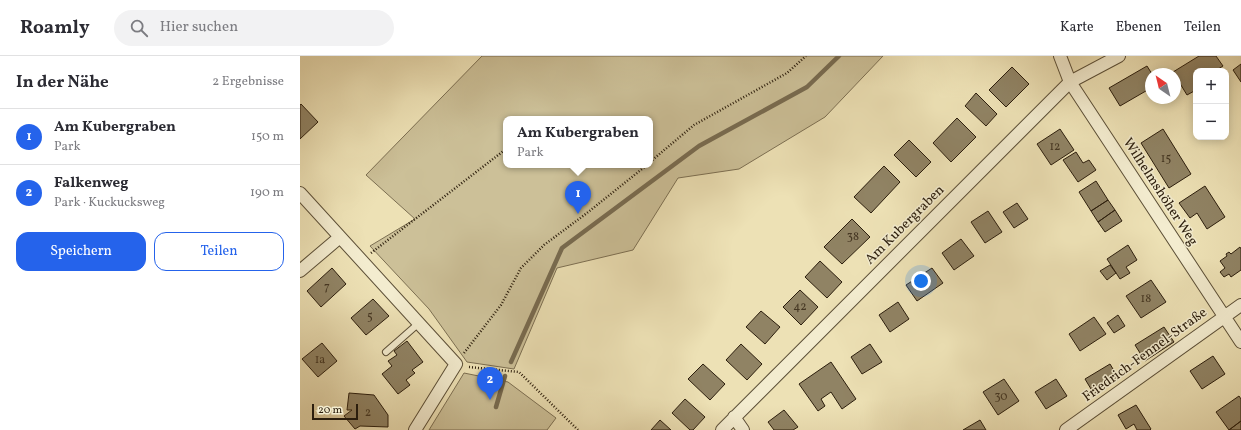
<!DOCTYPE html>
<html lang="de">
<head>
<meta charset="utf-8">
<style>
	body { margin:0; font-family:Vollkorn,serif; background:#f2f2f3; color:#2b2b33 }
	.controls { position:absolute; right:12px; top:12px; display:grid; overflow:hidden; border-radius:8px; box-shadow:0 2px 10px #0003 }
	.controls button { width:36px; height:36px; display:grid; place-items:center; padding:0; border:0; border-bottom:1px solid #e1e1e2; background:#fff; color:#2b2b33; font:20px sans-serif }
	.compass { position:absolute; left:845px; top:12px; width:36px; height:36px; border-radius:50%; background:#fff; box-shadow:0 2px 10px #0003; rotate:325deg }
	.scale { position:absolute; left:12px; bottom:10px; width:46px; box-sizing:border-box; padding-left:4px; border:2px solid #2c1e0d; border-top:0; font-size:11px; line-height:14px; white-space:nowrap; color:#2c1e0d; -webkit-text-stroke:3px #f3eccf; paint-order:stroke }
	.you { position:absolute; left:621px; top:225px; width:14px; height:14px; margin:-10px; border:3px solid #fff; border-radius:50%; background:#1a73e8; box-shadow:0 0 0 6px #1a73e833 }
	.badge { display:grid; place-items:center; width:26px; height:26px; border-radius:50%; background:#2563eb; color:#fff; font-size:13px; font-weight:700 }
	.pin { position:absolute; translate:-50% -33px; filter:drop-shadow(0 1px 2px #0008) }
	.pin::after { content:''; position:absolute; top:21px; width:14px; height:12px; background:inherit; clip-path:polygon(0 0,100% 0,50% 100%) }
	.popup { position:absolute; left:203px; top:60px; width:150px; height:52px; box-sizing:border-box; display:grid; place-content:center; border-radius:8px; background:#fff; filter:drop-shadow(0 1px 3px #0005); font-size:13px; white-space:nowrap; color:#7c7c81 }
	.popup b { font-size:15px; color:#2b2b33 }
	.popup::after { content:''; position:absolute; left:50%; top:100%; margin-left:-8px; border:8px solid transparent; border-top-color:#fff }
	.list { margin:0; padding:0; list-style:none }
	h2 { display:flex; justify-content:space-between; align-items:center; height:52px; margin:0; padding:0 16px; font-size:17px }
	h2 small { font-size:13px; font-weight:400; color:#7c7c81 }
	.list li { display:grid; grid-template-columns:26px 1fr auto; gap:12px; align-items:center; box-sizing:border-box; height:56px; padding:0 16px; border-top:1px solid #e1e1e2 }
	.list b { display:block; font-size:15px; white-space:nowrap }
	.list p { margin:0; font-size:13px; white-space:nowrap; color:#7c7c81 }
	.list em { font-size:13px; font-style:normal; color:#7c7c81 }
	.actions { display:flex; gap:8px; padding:12px 16px }
	.actions a { flex:1; padding:9px 0; border:1px solid #2563eb; border-radius:12px; text-align:center; font-size:14px; color:#2563eb }
	.actions .main { background:#2563eb; color:#fff }
	.icon { flex:none; width:22px; height:22px; fill:none; stroke:currentColor; stroke-width:2; stroke-linecap:round; stroke-linejoin:round }
	.map { position:relative; flex:none; width:941px; height:374px; overflow:hidden }
	header { display:flex; align-items:center; gap:24px; box-sizing:border-box; height:56px; padding:0 20px; background:#fff; border-bottom:1px solid #e1e1e2 }
	header strong { font-size:19px }
	nav { display:flex; gap:22px; margin-inline-start:auto; font-size:14px }
	.search { width:280px; height:36px; background:#f2f2f3; display:flex; align-items:center; gap:10px; box-sizing:border-box; padding:0 14px; border-radius:22px; color:#7c7c81; font-size:15px }
	main { display:flex }
	aside { flex:1; background:#fff }
	.map>svg:first-child { display:block }
	.green { fill:#ccc098; stroke:#7c6f52; fill-rule:evenodd }
	.lines { fill:none; stroke-linecap:round; stroke-linejoin:round }
	.stream { stroke:#786b50; stroke-width:4.5 }
	.building { fill:#908364; stroke:#2c1e0d }
	.service-casing { stroke:#5c4f37; stroke-width:8 }
	.minor-casing { stroke:#5c4f37; stroke-width:14 }
	.path { stroke:#2c1e0d; stroke-width:2.5; stroke-dasharray:1 2; stroke-linecap:butt }
	.service { stroke:#f3eccf; stroke-width:6 }
	.minor { stroke:#f3eccf; stroke-width:12 }
	.labels { text-anchor:middle; dominant-baseline:central; stroke-width:3; stroke-linejoin:round; paint-order:stroke }
	.number-label { font-size:12px; fill:#453723 }
	.street-label { font-size:14px; fill:#2c1e0d; stroke:#f3eccf }
</style>
</head>
<body>
<header>
<strong>Roamly</strong>
<div class="search"><svg class="icon" aria-label="search" viewBox="0 0 24 24"><circle cx="10" cy="10" r="6"/><path d="M15 15l6 6"/></svg>Hier suchen</div>
<nav><a>Karte</a><a>Ebenen</a><a>Teilen</a></nav>
</header>
<main>
<aside>
<h2>In der Nähe<small>2 Ergebnisse</small></h2>
<ul class="list">
<li><span class="badge">1</span><div><b>Am Kubergraben</b><p>Park</p></div><em>150 m</em></li>
<li><span class="badge">2</span><div><b>Falkenweg</b><p>Park · Kuckucksweg</p></div><em>190 m</em></li>
</ul>
<div class="actions"><a class="main">Speichern</a><a>Teilen</a></div>
</aside>
<div class="map">
<svg width="941" height="374" viewBox="0 0 941 374">
	<rect width="100%" height="100%" fill="#ede1b5"/>
	<filter id="stains"><feTurbulence type="fractalNoise" baseFrequency=".005" numOctaves="4"/><feColorMatrix values="0 0 0 0 .2 0 0 0 0 .09 0 0 0 0 .02 0 0 0 .5 -.17"/></filter>
	<radialGradient id="worn" r=".72"><stop offset=".6" stop-color="#630" stop-opacity="0"/><stop offset="1" stop-color="#630" stop-opacity=".3"/></radialGradient>
	<!-- green -->
	<path class="green" d="M182 0H583L525 61 439 113 378 122 333 194 257 212 214 313 167 306 129 253 70 190 115 163 66 119ZM206 63H350V109H206Z
		M164 317 208 326 256 362 247 374H129Z"/>
	<g class="lines">
		<!-- stream -->
		<path class="stream" d="M211 306 262 192 399 90 507 31 539 0
			M196 351 205 320"/>
	</g>
	<!-- building -->
	<path class="building" d="M899 0H916L923 10 915 15H896V34L887 39 873 16Z
		M941 8V26L933 14Z
		M847 10 852 18H851V32L820 50 809 32Z
		M712 11 729 28 706 51 689 34Z
		M676 37 697 58 686 70 665 50Z
		M1 48 18 66 0 83V49Z
		M657 62 676 81 651 106 633 87Z
		M760 73 774 94 751 109 737 88Z
		M863 73 891 118 869 132 841 87Z
		M609 84 631 106 616 121 594 99Z
		M776 96 783 107 789 104 796 114 778 126 763 104Z
		M584 110 600 126 571 157 554 141Z
		M796 125 808 144 791 155 779 136Z
		M905 130 925 161 907 173 897 157 890 162 879 147Z
		M808 144 815 154 798 166 791 155Z
		M717 147 728 163 714 172 703 156Z
		M815 154 822 165 805 176 798 166Z
		M688 155 702 176 685 187 671 166Z
		M552 163 570 181 542 208 524 191Z
		M661 183 674 200 654 214 642 197Z
		M828 189 837 204 826 211 830 217 820 223 807 203Z
		M940 191 941 193V214L931 221 929 218 924 221 920 216 925 212 920 205 927 200 926 198 929 196 931 198Z
		M520 205 542 226 527 242 505 221Z
		M810 209 816 217 807 224 800 215Z
		M32 212 46 228 21 251 7 235Z
		M632 212 643 227 617 245 606 229Z
		M851 224 866 246 841 262 826 240Z
		M500 234 518 251 501 269 483 251Z
		M73 243 89 260 66 279 51 262Z
		M598 246 609 263 590 276 579 259Z
		M461 255 480 271 465 288 446 271Z
		M818 259 825 270 814 277 807 267Z
		M794 261 806 278 780 295 769 278Z
		M864 271 874 286 845 305 835 289Z
		M107 285 123 306 112 314 115 317 106 324 110 329 98 338 82 318 92 310 88 305 97 299 94 295Z
		M22 287 37 305 18 321 2 303Z
		M441 288 462 308 447 324 426 304Z
		M570 288 582 306 562 318 551 301Z
		M913 300 925 318 902 333 890 315Z
		M531 306 556 343 542 353 531 336 521 343 525 350 518 355 499 328Z
		M403 308 425 328 410 344 388 323Z
		M810 308 819 323 794 338 785 323Z
		M704 323 719 345 698 359 683 336Z
		M756 323 767 340 746 353 735 336Z
		M49 337 74 339 88 359V371L60 370 55 373 44 360 52 354H47Z
		M939 340 941 343V365L929 374 916 356Z
		M385 343 405 361 393 374H390L372 357Z
		M836 349 851 373 850 374H837L834 368 826 373 818 359Z
		M484 354 498 371 493 374H474L468 366Z
		M360 364 371 374H351Z
		M680 364 686 374H663Z
		M941 365V374H929Z"/>
	<g class="lines">
		<!-- service casing -->
		<g class="service-casing">
			<path id="service" d="M86 296 119 267"/>
		</g>
		<!-- minor casing -->
		<g class="minor-casing">
			<path id="minor" d="M760 0 770 26 941 286
				M0 137 156 308 115 374
				M0 215 40 181
				M434 361 443 374
				M422 374 770 26 819 0
				M766 374 941 249"/>
		</g>
		<!-- path -->
		<path class="path" d="M350 106 394 69 487 17 506 0
			M71 197 206 93
			M164 297 201 249 221 212 244 189 287 157 347 109
			M169 311 219 316 278 374"/>
		<!-- service -->
		<use href="#service" class="service"/>
		<!-- minor -->
		<use href="#minor" class="minor"/>
	</g>
	<g class="labels">
		<!-- number labels -->
		<g class="number-label">
			<text x="755" y="91">12</text>
			<text x="866" y="103">15</text>
			<text x="553" y="181">38</text>
			<text x="27" y="231">7</text>
			<text x="846" y="243">18</text>
			<text x="500" y="251">42</text>
			<text x="70" y="261">5</text>
			<text x="20" y="304">1a</text>
			<text x="701" y="341">30</text>
			<text x="68" y="357">2</text>
		</g>
		<!-- street labels -->
		<g class="street-label">
			<text transform="translate(860 136) rotate(57)">Wilhelmshöher Weg</text>
			<text transform="translate(605 169) rotate(-45)">Am Kubergraben</text>
			<text transform="translate(845 299) rotate(-36)">Friedrich-Fennel-Straße</text>
		</g>
	</g>
	<rect width="100%" height="100%" filter="url(#stains)"/>
	<rect width="100%" height="100%" fill="url(#worn)"/>
</svg>
<div class="controls">
<button>+</button>
<button>−</button>
</div>
<svg class="compass" viewBox="-18 -18 36 36"><path d="M0-13l5 13h-10z" fill="#e53935"/><path d="M0 13l5-13h-10z" fill="#7c7c81"/></svg>
<div class="scale">20 m</div>
<div class="you"></div>
<div class="pin badge" style="left:278px;top:158px">1</div>
<div class="popup"><b>Am Kubergraben</b>Park</div>
<div class="pin badge" style="left:190px;top:344px">2</div>
</div>
</main>
</body>
</html>
